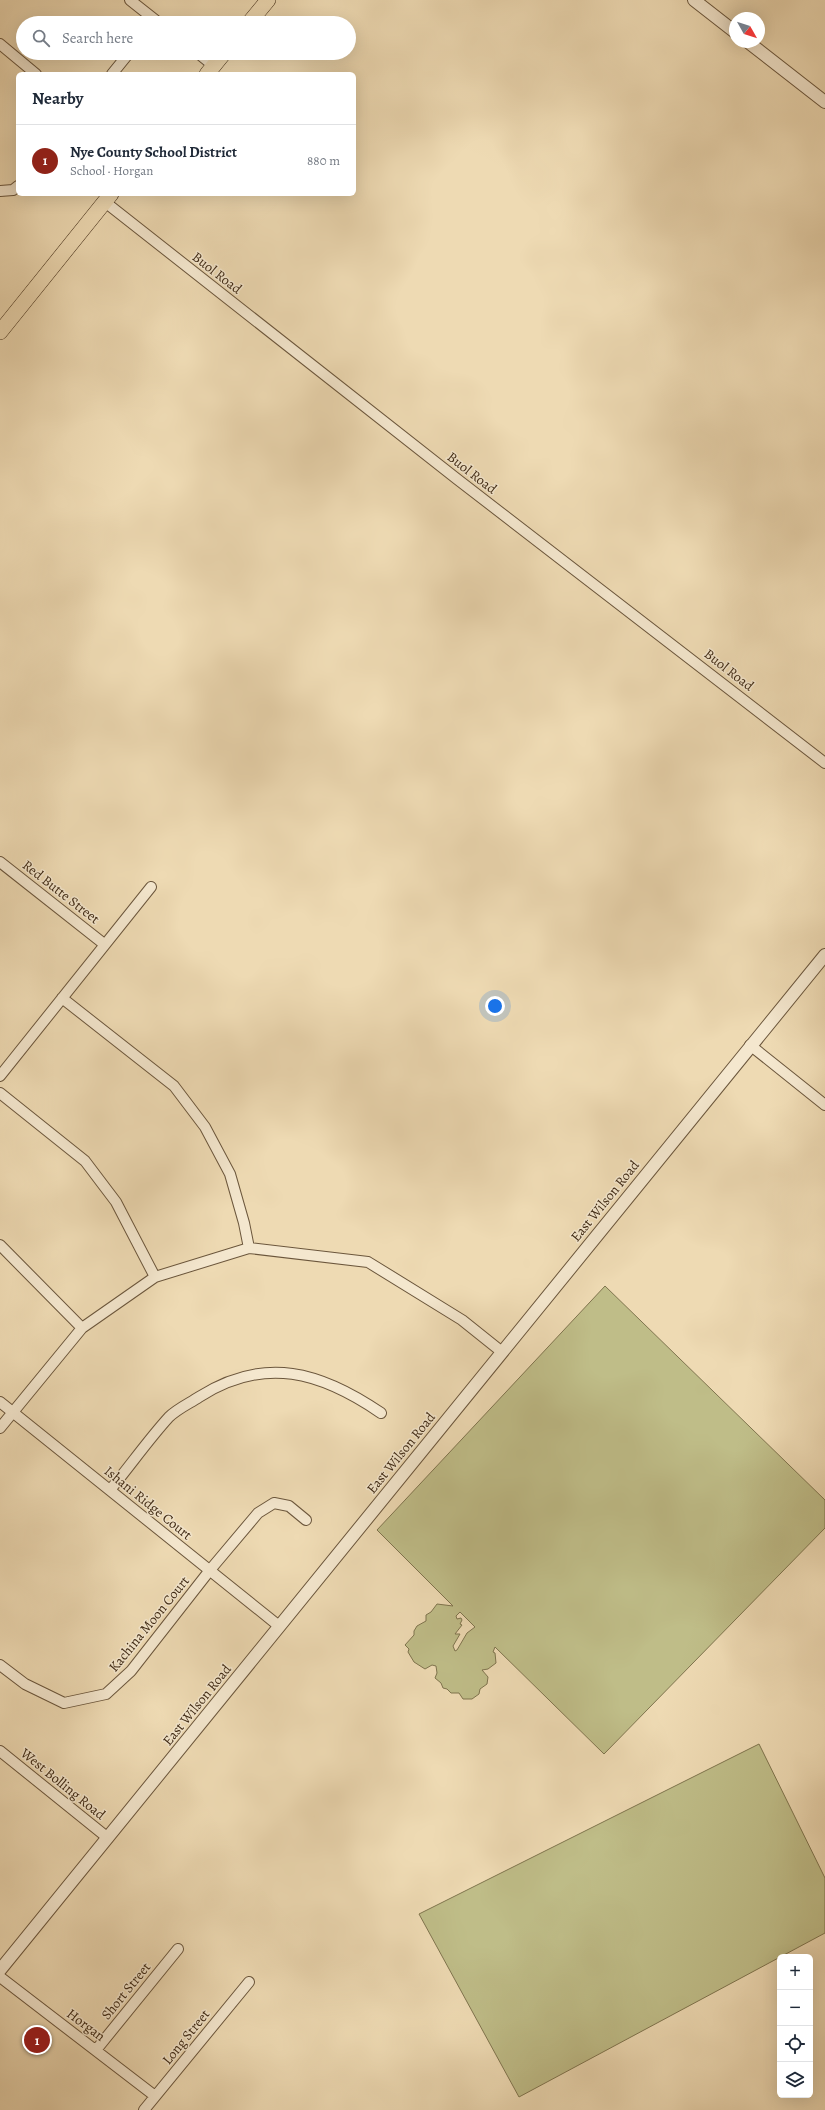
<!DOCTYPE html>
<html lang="en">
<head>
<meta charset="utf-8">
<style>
	body { margin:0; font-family:Alegreya,serif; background:#f6f6f7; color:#1f2937 }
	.controls { position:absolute; right:12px; bottom:12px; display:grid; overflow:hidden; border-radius:6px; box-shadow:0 4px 16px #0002 }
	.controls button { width:36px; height:36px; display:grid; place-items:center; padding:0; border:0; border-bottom:1px solid #e0e1e3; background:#fff; color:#1f2937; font:20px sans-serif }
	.compass { position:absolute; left:729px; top:12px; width:36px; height:36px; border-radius:50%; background:#fff; box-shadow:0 4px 16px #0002; rotate:129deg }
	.you { position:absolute; left:495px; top:1006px; width:14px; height:14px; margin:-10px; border:3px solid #fff; border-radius:50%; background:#1a73e8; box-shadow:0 0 0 6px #1a73e833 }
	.badge { display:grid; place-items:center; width:26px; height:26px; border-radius:50%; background:#8f2418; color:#fff; font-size:13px; font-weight:700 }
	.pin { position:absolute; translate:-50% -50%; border:2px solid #fff; box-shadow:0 1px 4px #0006 }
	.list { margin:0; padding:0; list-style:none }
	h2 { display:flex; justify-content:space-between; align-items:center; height:52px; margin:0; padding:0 16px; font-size:17px }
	h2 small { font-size:13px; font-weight:400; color:#747a83 }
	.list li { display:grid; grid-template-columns:26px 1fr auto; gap:12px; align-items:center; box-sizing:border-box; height:72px; padding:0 16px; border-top:1px solid #e0e1e3 }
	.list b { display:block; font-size:15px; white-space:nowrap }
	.list p { margin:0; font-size:13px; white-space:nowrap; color:#747a83 }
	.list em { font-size:13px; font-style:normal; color:#747a83 }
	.icon { flex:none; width:22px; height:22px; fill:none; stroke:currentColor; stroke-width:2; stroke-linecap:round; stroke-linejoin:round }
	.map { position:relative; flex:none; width:825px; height:2110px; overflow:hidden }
	.search { position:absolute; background:#fff; box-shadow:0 4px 16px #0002; left:16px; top:16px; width:340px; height:44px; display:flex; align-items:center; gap:10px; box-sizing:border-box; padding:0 14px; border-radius:22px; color:#747a83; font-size:15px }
	.panel { position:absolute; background:#fff; box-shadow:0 4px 16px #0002; left:16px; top:72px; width:340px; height:124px; border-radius:6px }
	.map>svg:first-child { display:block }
	.green { fill:#bfbd88; stroke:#7f744e; fill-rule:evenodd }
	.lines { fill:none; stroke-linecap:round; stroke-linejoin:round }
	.minor-casing { stroke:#6b563c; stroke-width:12 }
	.tertiary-casing { stroke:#6b563c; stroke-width:14 }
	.primary-casing { stroke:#3f2a15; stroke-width:16 }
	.minor { stroke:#f4e7ce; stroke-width:10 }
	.tertiary { stroke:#f4e7ce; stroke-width:12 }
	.primary { stroke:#eedab3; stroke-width:15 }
	.labels { text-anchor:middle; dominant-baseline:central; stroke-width:3; stroke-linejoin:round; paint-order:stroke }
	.street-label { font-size:14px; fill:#3f2a15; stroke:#f4e7ce }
</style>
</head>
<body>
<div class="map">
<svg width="825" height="2110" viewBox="0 0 825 2110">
	<rect width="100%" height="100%" fill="#eedab3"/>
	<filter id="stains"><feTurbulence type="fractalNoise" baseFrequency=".005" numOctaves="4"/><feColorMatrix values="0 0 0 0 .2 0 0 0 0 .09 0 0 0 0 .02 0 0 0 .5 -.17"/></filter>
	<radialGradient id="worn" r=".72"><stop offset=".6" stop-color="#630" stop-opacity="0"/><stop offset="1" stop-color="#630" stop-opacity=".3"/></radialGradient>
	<!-- green -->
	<path class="green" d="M605 1286 825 1500V1528L604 1754 495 1647 493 1652 495 1653 496 1663 488 1669 482 1670 488 1677 487 1684 480 1689 479 1694 472 1699H463L459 1693H451L447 1689 443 1688 441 1683 435 1678 437 1673 436 1666 432 1665 425 1669 414 1662 408 1652 409 1649 405 1645 414 1635V1631L417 1626 426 1621V1615L431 1612 437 1604 453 1606 377 1530ZM460 1612 475 1627 467 1633 457 1650 455 1651 453 1646 460 1634H455L462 1625 460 1624 462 1620 461 1618 457 1619 456 1616Z
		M759 1744 825 1878V1933L519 2097 419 1914Z"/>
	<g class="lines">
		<!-- minor casing -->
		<g class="minor-casing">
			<path id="minor" d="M130 0 159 23
				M0 44 36 74
				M198 53 214 66
				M112 74 129 53
				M0 191 13 190 18 186
				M105 202 457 479 825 763
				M0 862 104 944
				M62 998 174 1086 205 1127 230 1174 244 1223 249 1248
				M750 1045 825 1105
				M0 1076 151 887
				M0 1093 85 1161 116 1202 155 1277
				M0 1245 82 1328
				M0 1402 279 1626
				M0 1428 82 1328 155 1277 249 1248 368 1262 462 1320 502 1352
				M110 1490C130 1466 148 1440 169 1417 177 1409 190 1403 199 1397 265 1355 321 1372 381 1413
				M0 1665 25 1684 64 1703 106 1694 131 1671 210 1570 258 1513 274 1503 289 1506 306 1520
				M0 1751 108 1838
				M0 1977 155 2096
				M96 2050 178 1949
				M144 2110 249 1982"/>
		</g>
		<!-- tertiary casing -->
		<g class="tertiary-casing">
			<path id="tertiary" d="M694 0 735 32
				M748 42 825 102
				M0 1970 825 955"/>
		</g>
		<!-- primary casing -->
		<g class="primary-casing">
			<path id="primary" d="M249 23 268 0
				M207 74 224 53
				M0 332 111 194"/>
		</g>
		<!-- minor -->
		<use href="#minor" class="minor"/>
		<!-- tertiary -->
		<use href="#tertiary" class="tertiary"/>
		<!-- primary -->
		<use href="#primary" class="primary"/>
	</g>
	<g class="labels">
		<!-- street labels -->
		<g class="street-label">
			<text transform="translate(217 273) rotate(38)">Buol Road</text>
			<text transform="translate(472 473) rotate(38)">Buol Road</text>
			<text transform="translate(729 670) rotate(38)">Buol Road</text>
			<text transform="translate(61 892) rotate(38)">Red Butte Street</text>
			<text transform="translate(605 1201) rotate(-51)">East Wilson Road</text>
			<text transform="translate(401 1453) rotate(-51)">East Wilson Road</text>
			<text transform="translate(148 1503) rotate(39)">Ishani Ridge Court</text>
			<text transform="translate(149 1624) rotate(-51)">Kachina Moon Court</text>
			<text transform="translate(197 1705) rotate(-51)">East Wilson Road</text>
			<text transform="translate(63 1784) rotate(39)">West Bolling Road</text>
			<text transform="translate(126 1991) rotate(-51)">Short Street</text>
			<text transform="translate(86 2025) rotate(37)">Horgan</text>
			<text transform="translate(186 2037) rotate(-51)">Long Street</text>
		</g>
	</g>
	<rect width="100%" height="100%" filter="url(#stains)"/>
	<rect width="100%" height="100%" fill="url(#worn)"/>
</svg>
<div class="controls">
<button>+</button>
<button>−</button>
<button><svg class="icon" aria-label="locate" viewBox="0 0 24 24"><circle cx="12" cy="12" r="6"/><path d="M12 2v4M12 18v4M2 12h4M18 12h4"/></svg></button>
<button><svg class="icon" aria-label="layers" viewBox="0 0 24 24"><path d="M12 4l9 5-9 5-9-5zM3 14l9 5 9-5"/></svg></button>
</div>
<svg class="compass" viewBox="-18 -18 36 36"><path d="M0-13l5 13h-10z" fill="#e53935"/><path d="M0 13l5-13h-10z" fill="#747a83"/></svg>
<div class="you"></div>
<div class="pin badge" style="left:37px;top:2040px">1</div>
<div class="search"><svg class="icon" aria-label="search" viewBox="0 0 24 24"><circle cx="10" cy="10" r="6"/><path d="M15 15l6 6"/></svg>Search here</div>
<section class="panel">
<h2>Nearby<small></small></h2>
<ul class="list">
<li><span class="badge">1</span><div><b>Nye County School District</b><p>School · Horgan</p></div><em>880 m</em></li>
</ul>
</section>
</div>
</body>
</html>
